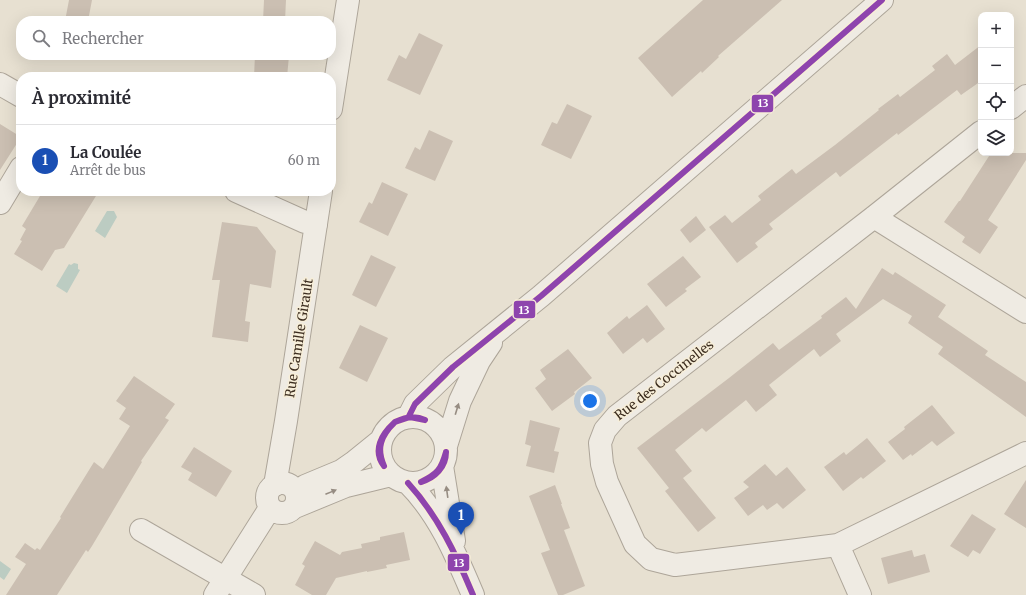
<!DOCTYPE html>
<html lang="fr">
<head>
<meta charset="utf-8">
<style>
	body { margin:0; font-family:Merriweather,serif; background:#f2f2f3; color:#2b2b33 }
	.controls { position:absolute; right:12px; top:12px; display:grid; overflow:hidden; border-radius:8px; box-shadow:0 4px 16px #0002 }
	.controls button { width:36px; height:36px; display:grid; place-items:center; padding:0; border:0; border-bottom:1px solid #e1e1e2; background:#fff; color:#2b2b33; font:20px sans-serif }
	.you { position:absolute; left:590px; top:401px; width:14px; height:14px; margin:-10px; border:3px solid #fff; border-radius:50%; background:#1a73e8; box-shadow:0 0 0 6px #1a73e833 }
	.badge { display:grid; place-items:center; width:26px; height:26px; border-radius:50%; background:#0b8043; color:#fff; font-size:13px; font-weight:700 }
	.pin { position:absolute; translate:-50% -33px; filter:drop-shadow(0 1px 2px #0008) }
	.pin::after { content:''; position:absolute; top:21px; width:14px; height:12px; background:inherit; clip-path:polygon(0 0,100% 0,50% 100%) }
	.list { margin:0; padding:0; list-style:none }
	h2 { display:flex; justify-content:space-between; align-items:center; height:52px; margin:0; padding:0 16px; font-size:17px }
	h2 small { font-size:13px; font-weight:400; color:#7c7c81 }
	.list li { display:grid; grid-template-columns:26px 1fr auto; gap:12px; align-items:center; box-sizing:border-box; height:72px; padding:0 16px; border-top:1px solid #e1e1e2 }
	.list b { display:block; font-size:15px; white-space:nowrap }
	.list p { margin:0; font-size:13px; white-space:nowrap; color:#7c7c81 }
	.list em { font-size:13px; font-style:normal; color:#7c7c81 }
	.icon { flex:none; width:22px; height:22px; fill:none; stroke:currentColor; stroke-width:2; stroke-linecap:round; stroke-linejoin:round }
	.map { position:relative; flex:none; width:1026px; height:595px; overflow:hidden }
	.search { position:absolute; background:#fff; box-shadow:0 4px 16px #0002; left:16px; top:16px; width:320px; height:44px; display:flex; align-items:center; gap:10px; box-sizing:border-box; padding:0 14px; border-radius:16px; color:#7c7c81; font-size:15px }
	.panel { position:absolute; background:#fff; box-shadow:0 4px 16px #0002; left:16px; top:72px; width:320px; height:124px; border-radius:16px }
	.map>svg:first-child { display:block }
	.water { fill:#bcccc2 }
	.building { fill:#cbbfb2 }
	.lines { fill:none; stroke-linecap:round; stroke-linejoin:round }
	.minor-casing { stroke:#ada599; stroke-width:24 }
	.tertiary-casing { stroke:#ada599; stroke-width:24 }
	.minor { stroke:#efebe3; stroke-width:22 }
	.tertiary { stroke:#efebe3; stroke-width:22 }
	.bus-1-casing { stroke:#f7eed8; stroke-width:9 }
	.bus-1 { stroke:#8e44ad; stroke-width:6 }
	.oneway { fill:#968c82 }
	.labels { text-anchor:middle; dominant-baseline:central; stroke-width:3; stroke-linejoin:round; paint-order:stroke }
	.street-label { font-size:13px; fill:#3d2e20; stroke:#f7eed8 }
	.line-badge { stroke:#f7eed8; stroke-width:1.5 }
	.badge-label { font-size:11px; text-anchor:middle; font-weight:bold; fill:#fff }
</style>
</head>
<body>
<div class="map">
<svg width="1026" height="595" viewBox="0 0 1026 595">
	<rect width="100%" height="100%" fill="#e7e0d1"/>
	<!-- water -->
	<path class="water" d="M107 211H114L117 217 105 238 95 231Z
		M74 263 78 264V269L80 270 67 293 56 286 69 264 71 265Z
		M0 561 11 569 4 580 0 577Z"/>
	<!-- building -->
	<path class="building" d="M69 0H92L88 21H65Z
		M264 0H286L285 21H263Z
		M703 0H782L718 56 719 57 702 73 701 71 672 97 638 58Z
		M419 33 443 45 420 95 387 80 399 55 406 59Z
		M981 45V81L961 95 957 90 898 135 897 133 840 177 836 172 769 224 773 229 755 243 758 247 737 263 709 227 725 215 732 223 761 200 758 196 792 169 796 174 835 145 879 110 878 109 898 94 900 97 935 70 932 66 947 54 955 65Z
		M255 55 289 56 287 77H254Z
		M567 104 592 116 571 159 541 145 552 122 557 124Z
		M0 124 21 137 0 170Z
		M429 130 453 141 435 181 405 168 415 147 420 150Z
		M991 153H1026V160L988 220 998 227 980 254 962 242 965 237 944 222 959 201H960Z
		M382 182 408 194 388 236 359 222 369 202 372 204Z
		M43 191H99L64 248 55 250 42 271 14 254 22 241 20 240 26 229 22 226Z
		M696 216 706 230 690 243 680 230Z
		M222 222 257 227 276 251 271 288 250 284 245 321 250 322 248 342 212 337 220 280H212Z
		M371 255 396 267 376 307 352 295Z
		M683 256 701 277 685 289 687 291 666 307 647 284Z
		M882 268 893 275 895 272 946 305 938 317 988 351 985 355 1026 382V417L938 354 943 347 908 323 912 316 883 299 836 334 841 341 820 357 814 349 769 385 777 395 756 412 746 400 706 432 702 428 675 450 692 471 683 478 716 518 698 532 665 491 669 488 637 448 729 378 773 343 779 350 822 318 821 316 846 297 856 309Z
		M647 305 665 329 647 343 643 338 623 354 607 333 627 316 629 319Z
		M360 325 388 338 367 382 339 368Z
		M568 349 592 378 574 392 575 394 552 411 535 388 546 379 540 370Z
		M134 376 175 404 165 418 169 420 141 461 142 462 92 546 88 552 86 550 57 595H6L26 564 15 557 25 543 35 550 37 548 40 550 61 518 60 517 94 462 103 469 130 426 119 419 126 408 116 401Z
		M932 405 955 433 937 446 932 441 912 456 911 454 903 460 888 442 905 429 904 427Z
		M530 420 560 428 554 451 559 452 554 473 526 466 531 446 525 444Z
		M867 438 886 461 863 479 861 477 843 491 824 467 844 452 846 455Z
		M194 447 232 471 216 497 188 480 192 473 181 467Z
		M765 464 776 476 787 467 806 490 783 509 777 503 767 510 763 505 748 516 734 498 749 487 743 482Z
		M1026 480V528L1004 514Z
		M555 485 562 504H561L570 528 564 530 585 586 563 595H558L541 553 550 550 529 496Z
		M972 514 996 529 980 554 973 550 968 557 950 546Z
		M404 532 410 560 386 565 387 568 367 572V571L336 578 326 595H312L295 585 305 566 302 564 315 541 340 555 342 552 362 548 361 544 380 540V537Z
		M912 550 914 557 925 554 930 572 888 584 881 558Z"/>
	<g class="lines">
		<!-- minor casing -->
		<g class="minor-casing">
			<path id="minor" d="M0 84 21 96
				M1011 108 1026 96
				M331 109 348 0
				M981 132 874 217 617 416 605 430 600 443 602 464 607 482 635 544 651 559 675 565 838 545 1026 453
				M236 191 305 222 316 225
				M0 203 21 168
				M874 217 1026 312
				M275 485 286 421 321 191
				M141 530 254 595
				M838 545 860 595"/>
		</g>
		<!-- tertiary casing -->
		<g class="tertiary-casing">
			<path id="tertiary" d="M409 416 415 404 453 367 541 296 882 0
				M380 450a33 33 0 1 1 66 0a33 33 0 1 1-66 0Z
				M446 446 460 401 479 361 491 343
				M442 466 454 541
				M267 498a15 15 0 1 1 30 0a15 15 0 1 1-30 0Z
				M408 483C439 514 456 555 473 595
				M305 486 341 471 354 462 380 441
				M295 507 346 486 391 475
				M215 595 270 508"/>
		</g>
		<!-- minor -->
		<use href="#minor" class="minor"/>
		<!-- tertiary -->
		<use href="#tertiary" class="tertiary"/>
		<!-- bus-1 casing -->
		<g class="bus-1-casing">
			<path id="bus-1" d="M409 416 415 404 453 367 541 296 882 0
				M395 422C405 417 415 415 425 420
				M395 422 410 417 425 420
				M384 466C372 450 382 434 394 423
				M384 466C376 448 381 436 394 423
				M421 482C437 474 441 470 446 452
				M421 482C435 478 446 467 446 452
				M408 483C438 516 456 554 473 595"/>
		</g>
		<!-- bus-1 -->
		<use href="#bus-1" class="bus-1"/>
	</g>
	<!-- one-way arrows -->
	<defs><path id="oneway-solid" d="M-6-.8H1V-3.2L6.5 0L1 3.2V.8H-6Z"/></defs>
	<g class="oneway">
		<use href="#oneway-solid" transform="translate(457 409) rotate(-73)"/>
		<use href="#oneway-solid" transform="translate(331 492) rotate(-22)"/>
		<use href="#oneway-solid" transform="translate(447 492) rotate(-98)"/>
	</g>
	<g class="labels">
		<!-- street labels -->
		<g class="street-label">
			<text transform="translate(299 338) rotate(-81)">Rue Camille Girault</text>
			<text transform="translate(664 380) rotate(-38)">Rue des Coccinelles</text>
		</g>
	</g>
	<g class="line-badge">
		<rect x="751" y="94" width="23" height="19" rx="4" fill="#8e44ad"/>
		<rect x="513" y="300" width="23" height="19" rx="4" fill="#8e44ad"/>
		<rect x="447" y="553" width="23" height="19" rx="4" fill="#8e44ad"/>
	</g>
	<g class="badge-label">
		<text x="763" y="107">13</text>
		<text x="524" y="314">13</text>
		<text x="459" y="567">13</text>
	</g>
</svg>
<div class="controls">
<button>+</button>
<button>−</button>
<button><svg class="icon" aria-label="locate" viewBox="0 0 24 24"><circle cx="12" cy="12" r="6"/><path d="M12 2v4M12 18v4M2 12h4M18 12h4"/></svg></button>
<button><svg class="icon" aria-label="layers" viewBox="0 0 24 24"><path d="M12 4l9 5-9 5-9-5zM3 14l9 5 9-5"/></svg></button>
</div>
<div class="you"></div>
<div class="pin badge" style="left:461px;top:535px;background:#1a4fb4">1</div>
<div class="search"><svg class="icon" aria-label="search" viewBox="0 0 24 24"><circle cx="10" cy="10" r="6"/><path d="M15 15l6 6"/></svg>Rechercher</div>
<section class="panel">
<h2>À proximité<small></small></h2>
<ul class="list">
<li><span class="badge" style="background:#1a4fb4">1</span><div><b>La Coulée</b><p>Arrêt de bus</p></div><em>60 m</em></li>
</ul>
</section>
</div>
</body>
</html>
